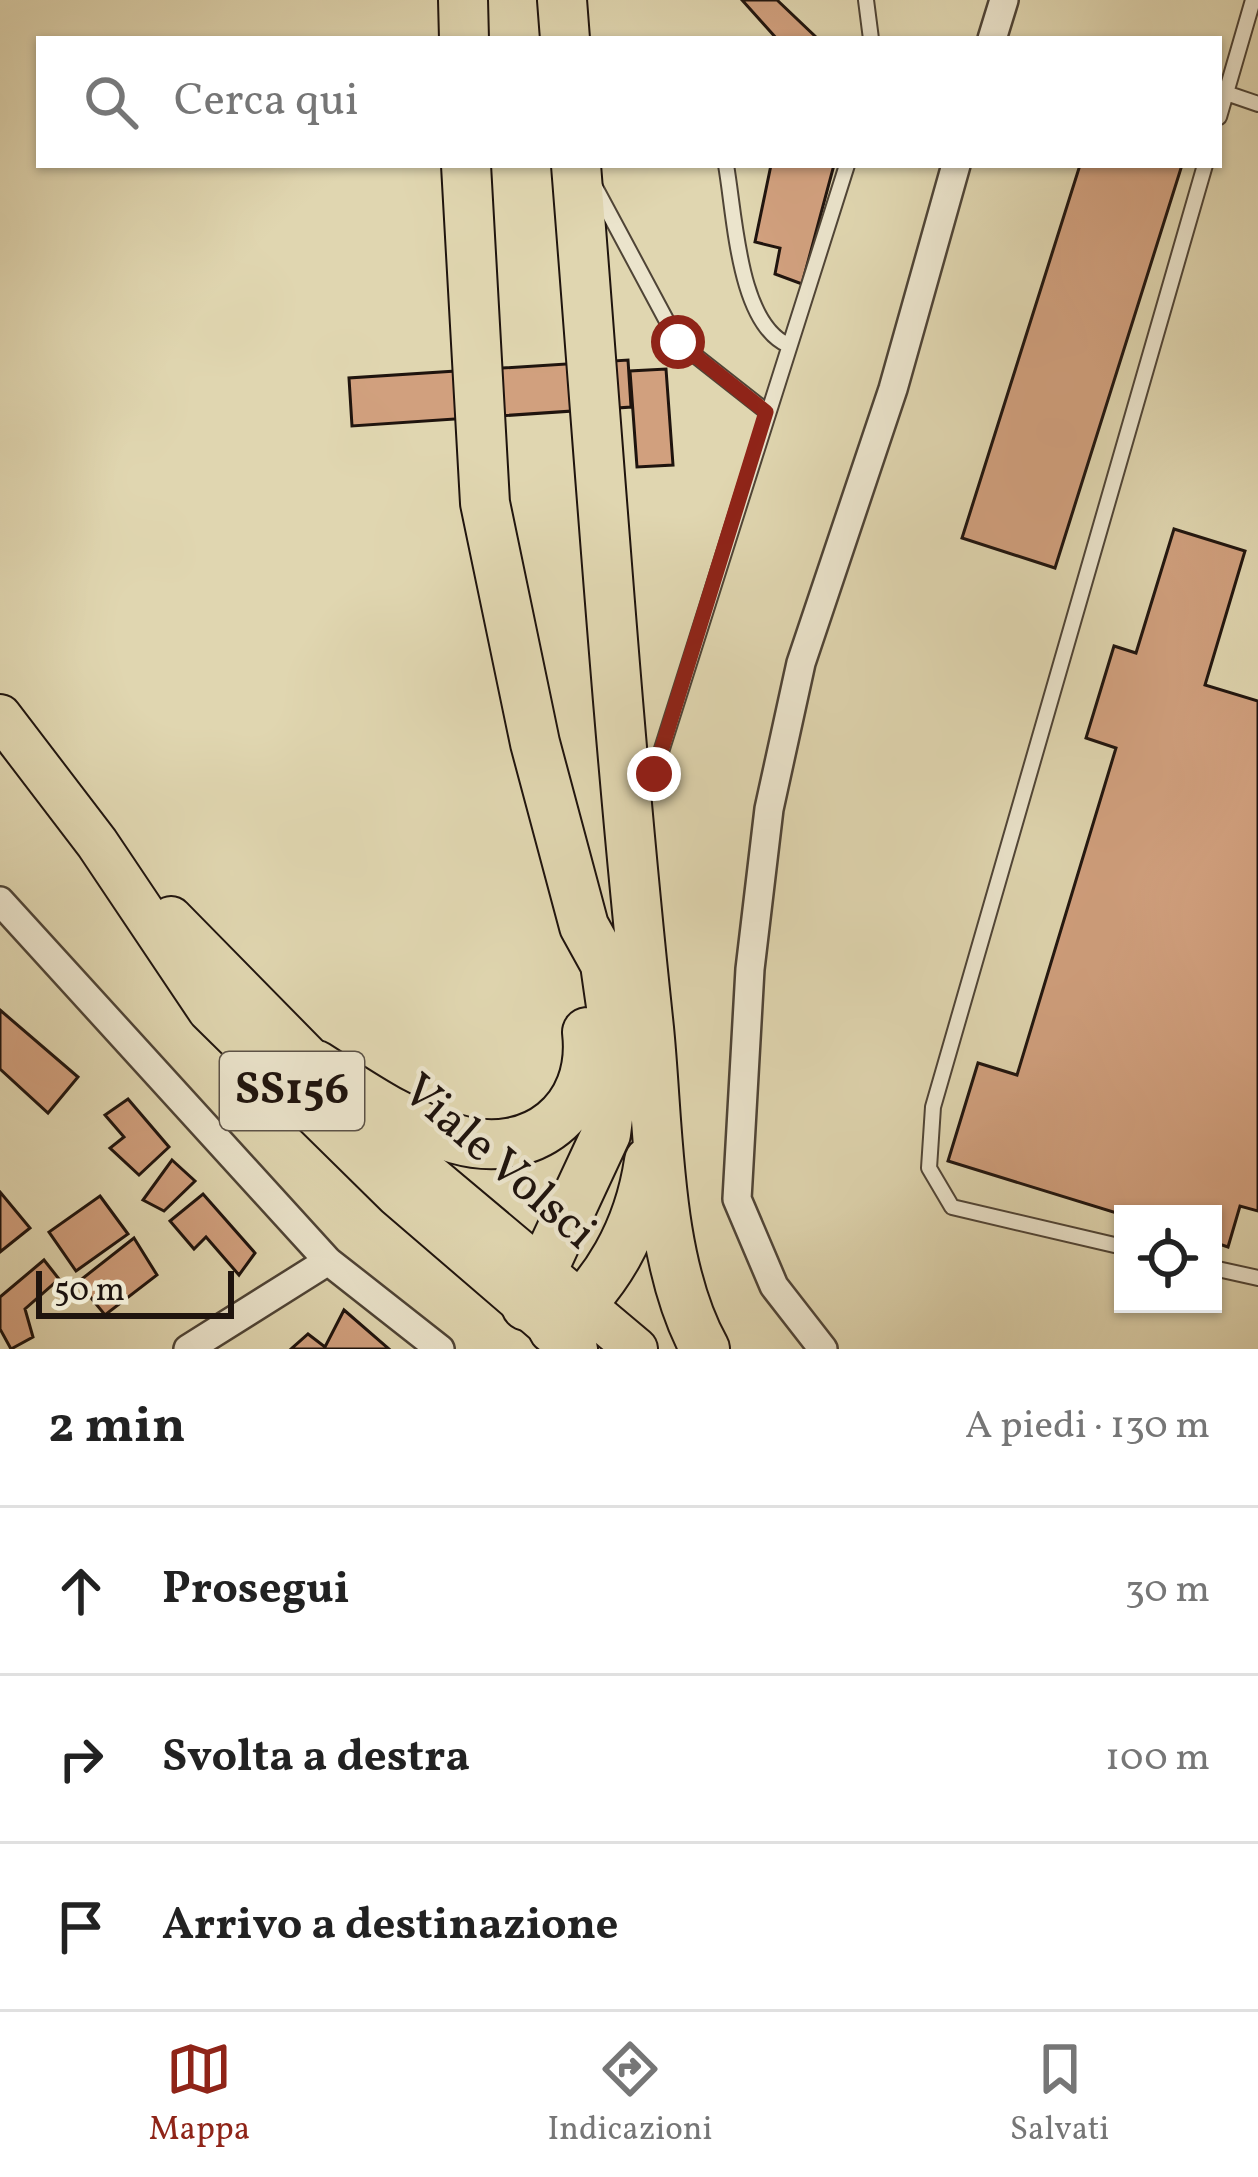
<!DOCTYPE html>
<html lang="it">
<head>
<meta charset="utf-8">
<style>
	body { margin:0; font-family:Vollkorn,serif; background:#f2f2f2; color:#222 }
	.controls { position:absolute; right:36px; bottom:36px; display:grid; overflow:hidden; border-radius:0px; box-shadow:0 3px 9px #0004 }
	.controls button { width:108px; height:108px; display:grid; place-items:center; padding:0; border:0; border-bottom:3px solid #e0e0e0; background:#fff; color:#222; font:60px sans-serif }
	.scale { position:absolute; left:36px; bottom:30px; width:198px; box-sizing:border-box; padding-left:12px; border:6px solid #1f140e; border-top:0; font-size:33px; line-height:42px; white-space:nowrap; color:#1f140e; -webkit-text-stroke:9px #ebe4cc; paint-order:stroke }
	.stop { position:absolute; width:36px; height:36px; margin:-27px; border:9px solid #8f2418; border-radius:50%; background:#fff }
	.stop.end { background:#8f2418; border-color:#fff; box-shadow:0 3px 12px #0008 }
	.list { margin:0; padding:0; list-style:none }
	h2 { display:flex; justify-content:space-between; align-items:center; height:156px; margin:0; padding:0 48px; font-size:51px }
	h2 small { font-size:39px; font-weight:400; color:#767676 }
	.list li { display:grid; grid-template-columns:78px 1fr auto; gap:36px; align-items:center; box-sizing:border-box; height:168px; padding:0 48px; border-top:3px solid #e0e0e0 }
	.list b { display:block; font-size:45px; white-space:nowrap }
	.list em { font-size:39px; font-style:normal; color:#767676 }
	.icon { flex:none; width:66px; height:66px; fill:none; stroke:currentColor; stroke-width:2; stroke-linecap:round; stroke-linejoin:round }
	.map { position:relative; flex:none; width:1258px; height:1349px; overflow:hidden }
	.search { position:absolute; background:#fff; box-shadow:0 3px 9px #0004; left:36px; right:36px; top:36px; height:132px; display:flex; align-items:center; gap:30px; box-sizing:border-box; padding:0 42px; border-radius:0px; color:#767676; font-size:45px }
	.sheet { height:660px; background:#fff }
	nav { display:flex; justify-content:space-around; align-items:center; box-sizing:border-box; height:168px; border-top:3px solid #e0e0e0; background:#fff; font-size:33px; color:#767676 }
	nav a { display:grid; justify-items:center; gap:6px }
	nav .on { color:#8f2418 }
	.map>svg:first-child { display:block }
	.building { fill:#d1a07e; stroke:#1f140e; stroke-width:3 }
	.lines { fill:none; stroke-linecap:round; stroke-linejoin:round }
	.lane-casing { stroke:#4f4436; stroke-width:18 }
	.street-casing { stroke:#4f4436; stroke-width:32 }
	.primary-casing { stroke:#1f140e; stroke-width:46 }
	.highway-casing { stroke:#1f140e; stroke-width:52 }
	.lane { stroke:#ebe4cc; stroke-width:14 }
	.street { stroke:#ebe4cc; stroke-width:27 }
	.primary { stroke:#e0d6b0; stroke-width:42 }
	.highway { stroke:#e0d6b0; stroke-width:48 }
	.route { stroke:#8f2418; stroke-width:15 }
	.labels { text-anchor:middle; dominant-baseline:central; stroke-width:9; stroke-linejoin:round; paint-order:stroke }
	.shield { fill:#ebe4cc; stroke:#5c5247; stroke-width:3 }
	.shield-label { font-size:45px; font-weight:bold; fill:#1f140e }
	.street-label { font-size:48px; fill:#1f140e; stroke:#ebe4cc }
</style>
</head>
<body>
<div class="map">
<svg width="1258" height="1349" viewBox="0 0 1258 1349">
	<rect width="100%" height="100%" fill="#e0d6b0"/>
	<filter id="stains"><feTurbulence type="fractalNoise" baseFrequency=".00167" numOctaves="4"/><feColorMatrix values="0 0 0 0 .2 0 0 0 0 .09 0 0 0 0 .02 0 0 0 .5 -.17"/></filter>
	<radialGradient id="worn" r=".72"><stop offset=".6" stop-color="#630" stop-opacity="0"/><stop offset="1" stop-color="#630" stop-opacity=".3"/></radialGradient>
	<!-- building -->
	<path class="building" d="M742 0H777L818 39H777Z
		M771 165H834L802 284 775 274 780 248 755 242Z
		M1080 165H1182L1055 568 962 538Z
		M628 360 631 407 352 426 349 378Z
		M666 369 673 465 637 467 630 371Z
		M1174 529 1245 551 1205 685 1258 701V1211L1240 1206 1228 1247 1213 1242V1214L1123 1215 948 1161 978 1063 1017 1075 1116 748 1086 738 1114 646 1136 653Z
		M0 1010 78 1077 48 1113 0 1069Z
		M128 1099 169 1147 139 1175 110 1148 124 1137 105 1115Z
		M172 1160 195 1181 164 1211 143 1200Z
		M0 1192 30 1228 0 1252Z
		M203 1194 255 1253 239 1275 206 1237 194 1249 170 1221Z
		M100 1196 128 1234 76 1271 49 1232Z
		M134 1238 157 1275 105 1315 78 1282Z
		M44 1260 59 1279 25 1309 33 1337 11 1349 0 1329V1297Z
		M344 1310 389 1349H291L308 1334 325 1347Z"/>
	<g class="lines">
		<!-- lane casing -->
		<g class="lane-casing">
			<path id="lane" d="M866 0 871 39
				M1226 93 1258 104
				M1219 117 1253 0
				M726 165C735 215 738 323 788 345
				M595 187 678 342 767 412
				M641 799 654 774 847 165
				M1123 1247 952 1207 929 1168 933 1107 1205 165
				M1213 1268 1258 1278"/>
		</g>
		<!-- street casing -->
		<g class="street-casing">
			<path id="street" d="M992 39 1004 0
				M0 901 328 1261 440 1349
				M188 1349 328 1261
				M823 1349 774 1286 737 1199 750 969 769 809 801 663 893 389 956 165"/>
		</g>
		<!-- primary casing -->
		<g class="primary-casing">
			<path id="primary" d="M0 716 97 843 209 1010 397 1195 576 1349
				M171 918 398 1149 636 1349"/>
		</g>
		<!-- highway casing -->
		<g class="highway-casing">
			<path id="highway" d="M463 0 464 39
				M562 0 565 39
				M466 165 485 503 535 743 584 926 605 964 617 1048 606 1134 526 1306
				M576 165C599 453 618 741 649 1028 659 1127 656 1261 705 1349
				M316 1065C360 1093 405 1125 456 1139 532 1161 596 1111 587 1032
				M553 1329C607 1288 639 1228 649 1161"/>
		</g>
		<!-- lane -->
		<use href="#lane" class="lane"/>
		<!-- street -->
		<use href="#street" class="street"/>
		<!-- primary -->
		<use href="#primary" class="primary"/>
		<!-- highway -->
		<use href="#highway" class="highway"/>
	</g>
	<g class="lines">
		<!-- route -->
		<path class="route" d="M654 774 766 412 678 342"/>
	</g>
	<g class="labels">
		<!-- shield labels -->
		<rect class="shield" x="220" y="1052" width="144" height="78" rx="9"/>
		<g class="shield-label">
			<text x="292" y="1091">SS156</text>
		</g>
		<!-- street labels -->
		<g class="street-label">
			<text transform="translate(498 1163) rotate(41)">Viale Volsci</text>
		</g>
	</g>
	<rect width="100%" height="100%" filter="url(#stains)"/>
	<rect width="100%" height="100%" fill="url(#worn)"/>
</svg>
<div class="controls">
<button><svg class="icon" aria-label="locate" viewBox="0 0 24 24"><circle cx="12" cy="12" r="6"/><path d="M12 2v4M12 18v4M2 12h4M18 12h4"/></svg></button>
</div>
<div class="scale">50 m</div>
<div class="stop" style="left:678px;top:342px"></div>
<div class="stop end" style="left:654px;top:774px"></div>
<div class="search"><svg class="icon" aria-label="search" viewBox="0 0 24 24"><circle cx="10" cy="10" r="6"/><path d="M15 15l6 6"/></svg>Cerca qui</div>
</div>
<section class="sheet">
<h2>2 min<small>A piedi · 130 m</small></h2>
<ul class="list">
<li><svg class="icon" aria-label="ahead" viewBox="0 0 24 24"><path d="M12 20V5M6 11l6-6 6 6"/></svg><div><b>Prosegui</b></div><em>30 m</em></li>
<li><svg class="icon" aria-label="right" viewBox="0 0 24 24"><path d="M7 20v-9h11M14 6l5 5-5 5"/></svg><div><b>Svolta a destra</b></div><em>100 m</em></li>
<li><svg class="icon" aria-label="arrive" viewBox="0 0 24 24"><path d="M6 21V4h12l-3 4 3 4H6"/></svg><div><b>Arrivo a destinazione</b></div></li>
</ul>
</section>
<nav>
<a class="on"><svg class="icon" aria-label="map" viewBox="0 0 24 24"><path d="M3 6l6-2 6 2 6-2v14l-6 2-6-2-6 2zM9 4v14M15 6v14"/></svg>Mappa</a>
<a><svg class="icon" aria-label="directions" viewBox="0 0 24 24"><path d="M12 3l9 9-9 9-9-9zM9 14v-3h6M13 9l2 2-2 2"/></svg>Indicazioni</a>
<a><svg class="icon" aria-label="saved" viewBox="0 0 24 24"><path d="M7 4h10v16l-5-4-5 4z"/></svg>Salvati</a>
</nav>
</body>
</html>
